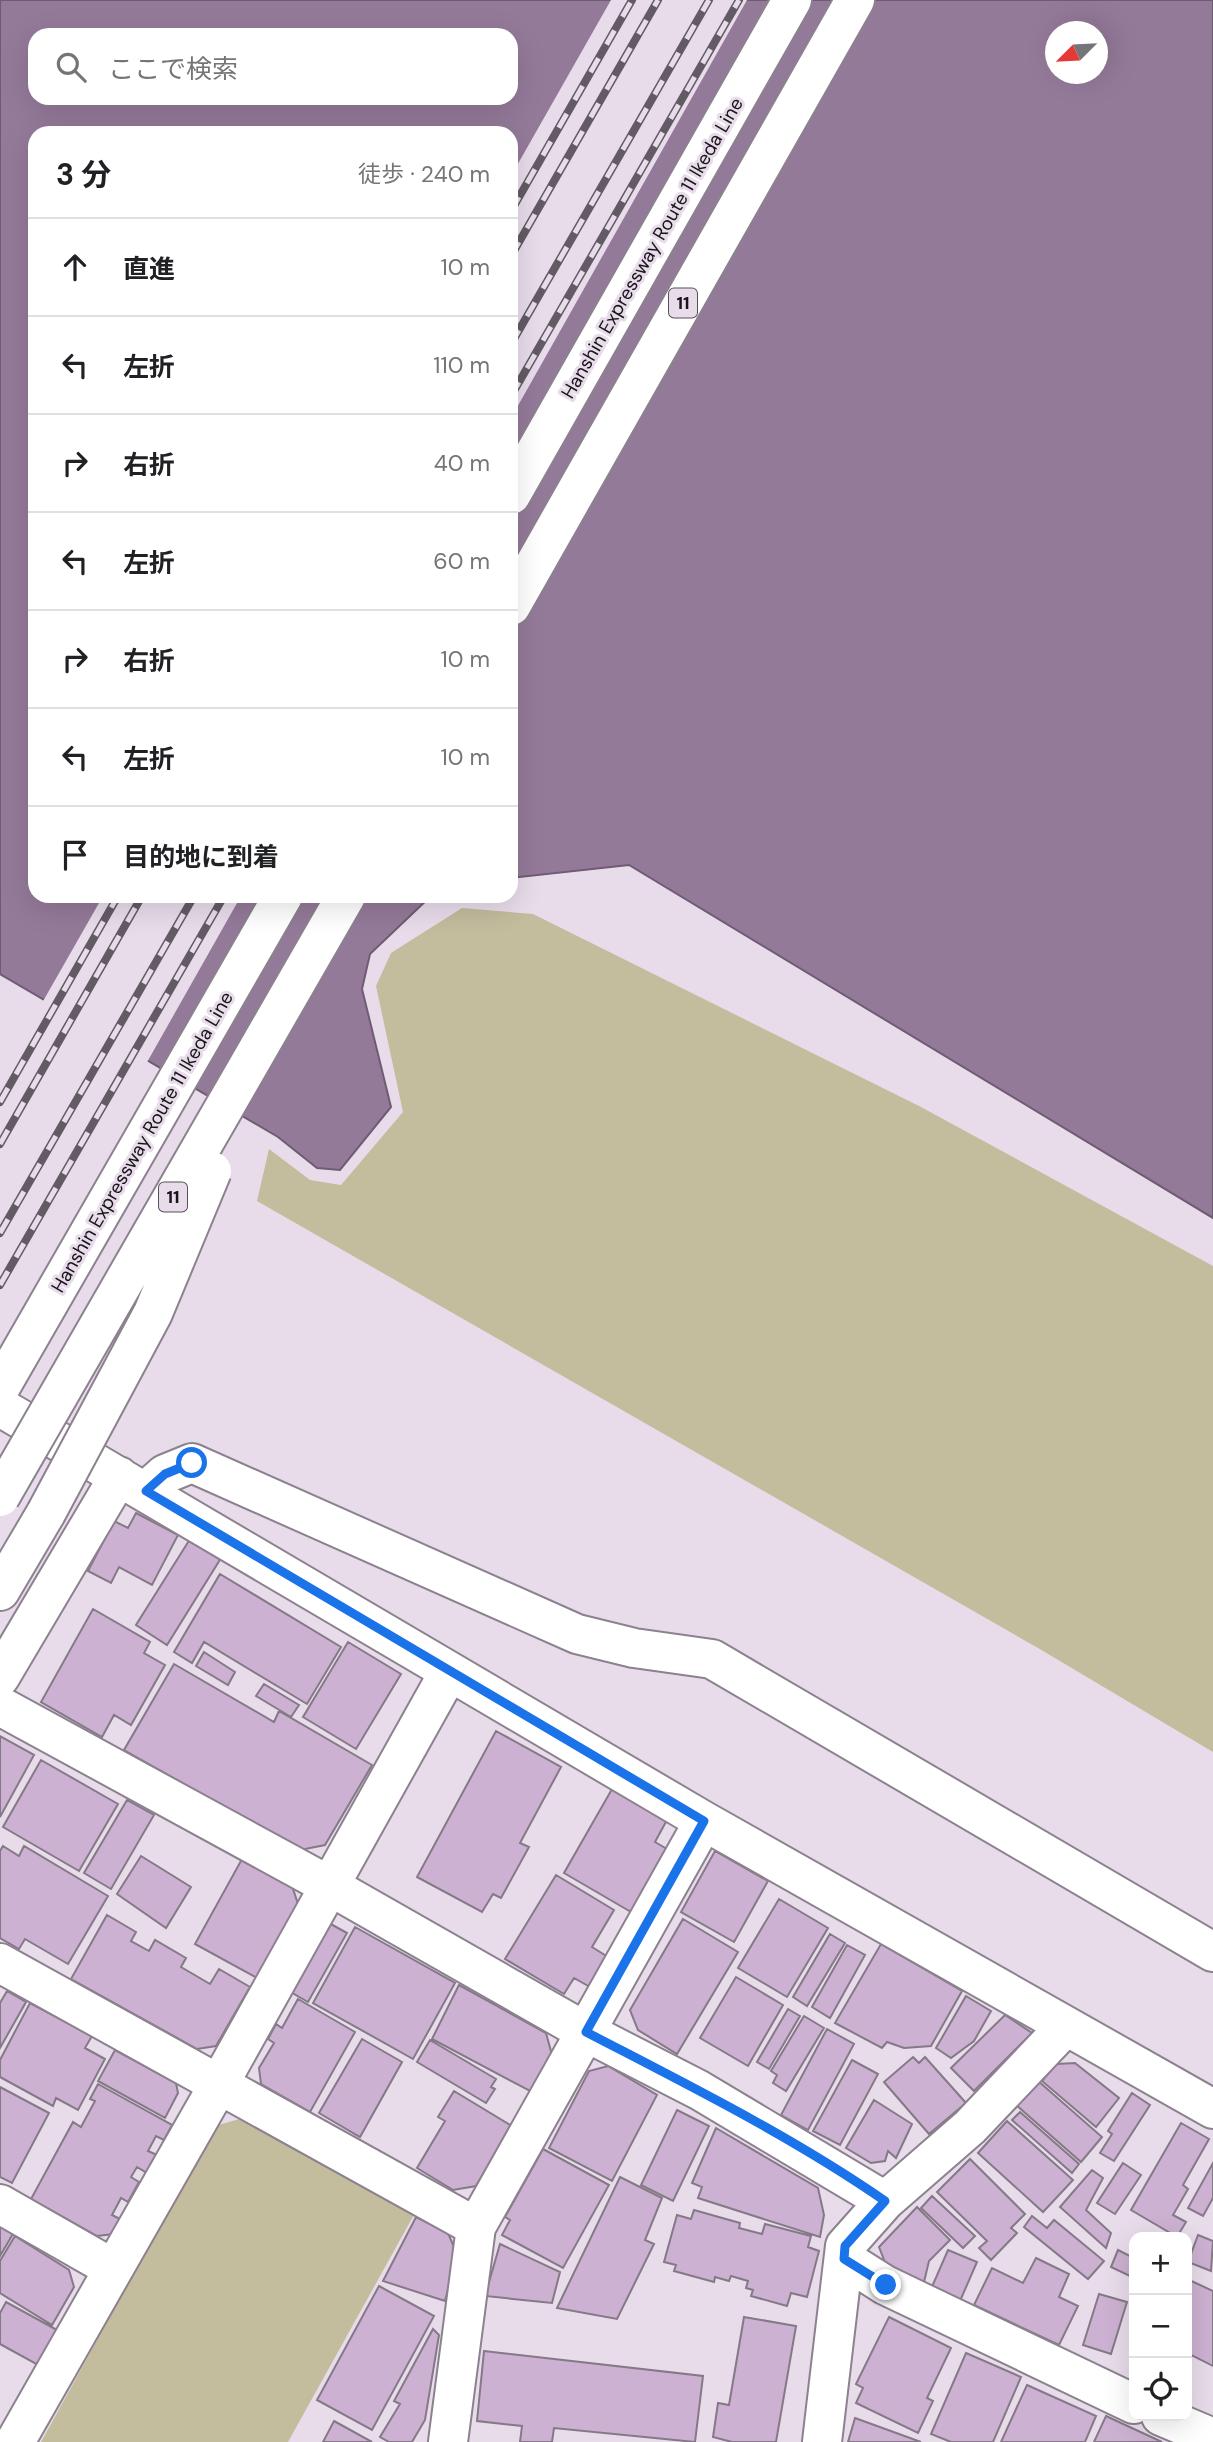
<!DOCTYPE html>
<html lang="ja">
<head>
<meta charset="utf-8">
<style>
	body { margin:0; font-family:"DM Sans","Noto Sans JP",sans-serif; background:#f6f6f6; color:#202124 }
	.controls { position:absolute; right:21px; bottom:21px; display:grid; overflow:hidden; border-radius:14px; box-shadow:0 7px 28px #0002 }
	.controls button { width:63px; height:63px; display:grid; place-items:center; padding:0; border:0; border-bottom:2px solid #e0e0e0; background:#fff; color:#202124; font:35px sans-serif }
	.compass { position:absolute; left:1045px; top:21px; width:63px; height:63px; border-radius:50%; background:#fff; box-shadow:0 7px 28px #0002; rotate:246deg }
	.stop { position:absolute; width:21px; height:21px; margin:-16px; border:5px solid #1a73e8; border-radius:50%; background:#fff }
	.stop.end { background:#1a73e8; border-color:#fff; box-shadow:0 2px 7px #0008 }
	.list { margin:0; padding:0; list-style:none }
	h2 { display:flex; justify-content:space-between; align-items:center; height:91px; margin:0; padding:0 28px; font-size:30px }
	h2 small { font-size:23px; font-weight:400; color:#757577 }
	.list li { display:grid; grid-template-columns:46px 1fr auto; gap:21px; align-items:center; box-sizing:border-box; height:98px; padding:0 28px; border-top:2px solid #e0e0e0 }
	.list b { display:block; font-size:26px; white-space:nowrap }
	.list em { font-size:23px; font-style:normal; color:#757577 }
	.icon { flex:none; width:38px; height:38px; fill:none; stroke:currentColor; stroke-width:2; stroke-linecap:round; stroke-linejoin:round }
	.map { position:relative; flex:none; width:1213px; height:2442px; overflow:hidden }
	.search { position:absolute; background:#fff; box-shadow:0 7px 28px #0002; left:28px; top:28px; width:490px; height:77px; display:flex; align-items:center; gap:18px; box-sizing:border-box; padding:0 24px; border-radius:21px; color:#757577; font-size:26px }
	.panel { position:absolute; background:#fff; box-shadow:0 7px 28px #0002; left:28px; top:126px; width:490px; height:777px; border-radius:21px }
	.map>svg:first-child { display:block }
	.green { fill:#c3bc9d }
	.water { fill:#947a99; stroke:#6f5b73; stroke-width:2; fill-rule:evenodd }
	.pier { fill:#e8dceb }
	.building { fill:#cdb1d2; stroke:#847986; stroke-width:2 }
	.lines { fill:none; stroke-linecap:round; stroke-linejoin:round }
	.street-casing { stroke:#8c818e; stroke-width:42 }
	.highway-casing { stroke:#8c818e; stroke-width:42 }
	.street { stroke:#fff; stroke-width:38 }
	.highway { stroke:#fff; stroke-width:38 }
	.rail-casing { stroke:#625b64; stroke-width:8 }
	.rail { stroke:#e8dceb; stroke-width:5; stroke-dasharray:16; stroke-linecap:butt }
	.highway-bridge-casing { stroke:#8c818e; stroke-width:42; stroke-linecap:butt }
	.highway-bridge { stroke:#fff; stroke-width:38 }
	.route { stroke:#1a73e8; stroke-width:9 }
	.labels { text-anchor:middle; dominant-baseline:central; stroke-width:6; stroke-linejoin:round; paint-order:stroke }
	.shield { fill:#e8dceb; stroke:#565058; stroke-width:2 }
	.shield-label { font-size:18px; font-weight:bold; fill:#181419 }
	.street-label { font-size:19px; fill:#181419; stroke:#e8dceb }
</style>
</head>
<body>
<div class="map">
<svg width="1213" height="2442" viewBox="0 0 1213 2442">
	<rect width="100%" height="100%" fill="#e8dceb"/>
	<!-- green -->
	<path class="green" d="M462 908 533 914 921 1107 1213 1266V1752L1038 1648 257 1201 269 1149 310 1180 341 1185 403 1112 376 986 391 953Z
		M243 2118 415 2213 288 2442H41L215 2126Z"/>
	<!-- water -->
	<path class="water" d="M0 0H1213V1218L629 865 511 878V133H35V896H431L370 954 362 989 391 1107 340 1170 317 1168 278 1137 0 974ZM1056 32H1098V74H1056ZM35 35H511V98H35Z"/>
	<!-- pier -->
	<path class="pier" d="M611 0H747L511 418V176Z
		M103 896H241L146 1064 42 1003Z"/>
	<!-- building -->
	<path class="building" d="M136 1513 178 1535 152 1585 119 1567 111 1583 88 1571 114 1521 128 1528Z
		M190 1539 221 1558 167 1645 136 1625Z
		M220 1574 341 1647 307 1704 204 1642 192 1663 174 1652Z
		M93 1609 150 1642 144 1653 165 1665 131 1725 114 1715 102 1737 41 1702Z
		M348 1642 401 1674 356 1749 303 1717Z
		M204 1652 235 1672 228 1685 196 1666Z
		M174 1664 274 1722 279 1711 372 1765 325 1845 300 1850 124 1750Z
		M264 1684 299 1705 291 1717 256 1696Z
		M496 1731 561 1767 520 1843 529 1847 501 1898 493 1894 482 1912 417 1877Z
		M0 1736 34 1755 0 1817Z
		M41 1760 118 1804 79 1871 3 1827Z
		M612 1789 667 1820 655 1842 667 1849 631 1912 564 1873Z
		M127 1800 154 1815 111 1889 84 1873Z
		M3 1846 19 1856 24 1846 108 1896 68 1964 25 1939 19 1949 0 1938V1851Z
		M715 1851 768 1881 734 1942 681 1912Z
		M141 1856 191 1887 166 1928 117 1894Z
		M242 1859 292 1886 298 1904 257 1978 195 1944Z
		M556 1875 614 1910 592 1947 608 1957 590 1987 574 1978 564 1994 505 1959Z
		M779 1899 828 1928 787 1997 738 1968Z
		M107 1915 136 1932 131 1941 149 1951 155 1940 186 1958 181 1967 210 1984 219 1969 250 1987 216 2046 197 2049 71 1979Z
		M683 1919 738 1952 677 2054 638 2030 630 2010Z
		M327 1922 347 1933 308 2002 289 1991Z
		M355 1927 455 1983 413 2059 313 2003Z
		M830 1934 845 1943 807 2006 793 1997Z
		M881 1944 962 1991 931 2046 904 2048 887 2042 882 2048 835 2023Z
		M847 1945 865 1955 830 2018 812 2007Z
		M736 1977 783 2005 748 2066 700 2038Z
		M459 1985 546 2033 552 2055 532 2092 432 2039Z
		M7 1991 26 2002 0 2048V2003Z
		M966 1996 991 2011 974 2041 951 2058 936 2048Z
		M298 1999 355 2032 310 2112 261 2084 259 2068 274 2043 268 2039 276 2024 282 2028Z
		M30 2003 92 2036 85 2048 105 2059 78 2110 56 2098 53 2106 0 2077V2060Z
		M788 2009 800 2016 769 2069 757 2062Z
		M1005 2015 1032 2033 974 2091 951 2068Z
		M804 2016 824 2028 786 2091 773 2083 777 2075 771 2071Z
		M827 2029 854 2044 808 2130 781 2115Z
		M362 2039 402 2062 360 2137 319 2113Z
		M430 2040 496 2079 491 2087 495 2089 486 2103 417 2062Z
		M115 2050 176 2083 178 2093 165 2118 98 2081Z
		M913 2057 919 2063 925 2057 966 2103 929 2134 884 2082Z
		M852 2060 878 2074 840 2145 813 2131Z
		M1075 2063 1119 2098 1096 2127 1042 2081 1056 2064Z
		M608 2066 657 2095 612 2181 549 2148 589 2071Z
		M1037 2080 1102 2137 1081 2162 1015 2104Z
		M98 2084 172 2125 164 2140 156 2136 148 2151 157 2155 147 2173 137 2167 131 2177 139 2182 128 2202 121 2198 112 2215 122 2220 114 2234 97 2236 31 2199 73 2122 81 2127 95 2101 90 2099Z
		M0 2087 49 2113 12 2183 0 2177Z
		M454 2091 512 2126 476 2186 453 2190 417 2168 445 2121 438 2117Z
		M1132 2093 1150 2105 1114 2161 1100 2153 1112 2134 1108 2131Z
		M874 2100 912 2124 896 2158 888 2151 885 2161 871 2163 846 2148Z
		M677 2110 709 2126 673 2201 641 2185Z
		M1020 2112 1079 2164 1072 2173 1012 2120Z
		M1007 2121 1073 2180 1043 2212 978 2153Z
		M1181 2123 1209 2139 1183 2185 1188 2189 1173 2215 1186 2222 1177 2237 1131 2210Z
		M716 2128 818 2188 824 2215 820 2237 698 2198 702 2187 692 2183Z
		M543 2149 609 2185 563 2268 502 2235 510 2220 505 2217Z
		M970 2159 1025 2214 1011 2228 1017 2233 991 2260 979 2248 987 2241 937 2192Z
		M1123 2163 1141 2175 1115 2214 1097 2203Z
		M1213 2163V2198L1203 2216 1188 2208Z
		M1092 2170 1103 2178 1086 2210 1111 2233 1106 2248 1060 2207Z
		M620 2177 662 2198 645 2240 654 2244 617 2319 557 2308Z
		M932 2196 975 2236 963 2248 921 2208Z
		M917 2207 950 2240 929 2261 923 2286 888 2270 879 2247Z
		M694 2210 740 2223 739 2228 762 2234 765 2224 811 2236 808 2247 819 2251 807 2297 791 2293 787 2306 751 2296 753 2290 746 2288 748 2281 731 2276 729 2281 715 2277 714 2282 674 2271 676 2265 664 2262 677 2215 691 2219Z
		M1032 2216 1047 2228 1054 2220 1104 2261 1088 2279 1024 2227Z
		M416 2217 448 2233 457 2254 445 2301 383 2281Z
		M0 2224 14 2232 0 2256Z
		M1198 2235 1213 2241 1211 2271 1188 2262Z
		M15 2236 69 2270 74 2287 52 2325 0 2293V2261Z
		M500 2244 560 2272 552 2303 485 2296Z
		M948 2250 977 2262 960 2301 931 2289Z
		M1118 2250 1134 2258V2278L1111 2267Z
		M1036 2258 1069 2274 1059 2297 1078 2306 1059 2345 974 2305 992 2268 1023 2283Z
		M1187 2279 1213 2291V2366L1187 2353Z
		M379 2286 434 2316 372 2430 317 2400Z
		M1099 2294 1127 2302 1111 2354 1083 2345Z
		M6 2302 57 2330 38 2365 0 2344V2313Z
		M744 2317 796 2326 776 2442H732L713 2437 718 2403 729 2405Z
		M889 2317 951 2348 927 2398 933 2401 918 2433 856 2403 863 2388 856 2384Z
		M433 2329 439 2335 425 2420 412 2442H389L380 2437 400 2404 394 2401Z
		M484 2351 703 2376 695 2442 554 2428 552 2442H520L522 2426 477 2421Z
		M966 2353 1021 2377 993 2442H951L931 2434Z
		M1027 2385 1096 2416 1085 2442H1001Z
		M1106 2416 1162 2442H1094Z
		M855 2418 921 2442H848Z
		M334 2421 372 2442H323Z"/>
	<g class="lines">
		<!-- street casing -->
		<g class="street-casing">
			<path id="street" d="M0 1407 704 1821 1213 2109
				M146 1491 165 1474 192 1463 577 1634 634 1648 712 1659 1213 1952
				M0 1677 119 1476
				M0 1706 328 1885 586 2032 699 2090 885 2201
				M0 1963 476 2227
				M0 2204 112 2268
				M844 2259 885 2285 1134 2404
				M1161 2416 1213 2438
				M15 2442 219 2084 449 1672
				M448 2442 476 2227 704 1821
				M822 2442 845 2246 885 2201 970 2127 1066 2026"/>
		</g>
		<!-- highway casing -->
		<g class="highway-casing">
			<path id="highway" d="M511 495 792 0
				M511 606 855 0
				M0 1388 283 896
				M0 1591 46 1513"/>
		</g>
		<!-- street -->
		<use href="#street" class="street"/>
		<!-- highway -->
		<use href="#highway" class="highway"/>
		<!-- rail casing -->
		<g class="rail-casing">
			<path id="rail" d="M511 211 632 0
				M511 256 658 0
				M511 344 709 0
				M511 396 739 0
				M0 1102 118 896
				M0 1144 142 896
				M0 1233 194 896
				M0 1285 224 896"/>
		</g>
		<!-- rail -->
		<use href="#rail" class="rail"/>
		<!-- highway-bridge casing -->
		<g class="highway-bridge-casing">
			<path id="highway-bridge" d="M0 1497 346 896
				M46 1513 153 1313 212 1171"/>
		</g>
		<!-- highway-bridge -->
		<use href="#highway-bridge" class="highway-bridge"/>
	</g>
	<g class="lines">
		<!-- route -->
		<path class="route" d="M192 1463 165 1474 146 1491 704 1821 586 2032C688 2085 791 2136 885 2201L845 2246 844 2259 886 2285"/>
	</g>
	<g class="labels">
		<!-- shield labels -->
		<g class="shield">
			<rect x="669" y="288.5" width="28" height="29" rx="5"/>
			<rect x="159" y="1182.5" width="28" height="29" rx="5"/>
		</g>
		<g class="shield-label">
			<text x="683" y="303">11</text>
			<text x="173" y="1197">11</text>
		</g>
		<!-- street labels -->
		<g class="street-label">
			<text transform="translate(652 248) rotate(-60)">Hanshin Expressway Route 11 Ikeda Line</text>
			<text transform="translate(142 1142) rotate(-60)">Hanshin Expressway Route 11 Ikeda Line</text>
		</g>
	</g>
</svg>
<div class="controls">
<button>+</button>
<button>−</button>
<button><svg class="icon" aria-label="locate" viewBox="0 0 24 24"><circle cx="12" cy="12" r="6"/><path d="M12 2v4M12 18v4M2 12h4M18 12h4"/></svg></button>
</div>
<svg class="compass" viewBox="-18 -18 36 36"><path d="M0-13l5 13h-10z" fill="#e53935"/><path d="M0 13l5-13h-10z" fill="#757577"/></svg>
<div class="stop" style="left:192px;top:1463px"></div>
<div class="stop end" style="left:886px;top:2285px"></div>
<div class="search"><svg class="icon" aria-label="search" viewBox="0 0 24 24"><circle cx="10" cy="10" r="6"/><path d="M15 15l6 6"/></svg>ここで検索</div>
<section class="panel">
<h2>3 分<small>徒歩 · 240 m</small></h2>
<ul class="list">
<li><svg class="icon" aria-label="ahead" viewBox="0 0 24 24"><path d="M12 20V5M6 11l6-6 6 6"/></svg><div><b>直進</b></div><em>10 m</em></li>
<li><svg class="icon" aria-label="left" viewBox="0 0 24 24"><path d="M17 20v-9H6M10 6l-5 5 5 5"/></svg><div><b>左折</b></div><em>110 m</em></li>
<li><svg class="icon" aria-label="right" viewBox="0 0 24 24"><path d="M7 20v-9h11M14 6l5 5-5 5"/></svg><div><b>右折</b></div><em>40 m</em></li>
<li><svg class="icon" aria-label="left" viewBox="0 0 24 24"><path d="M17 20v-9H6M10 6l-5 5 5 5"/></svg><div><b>左折</b></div><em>60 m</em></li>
<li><svg class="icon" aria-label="right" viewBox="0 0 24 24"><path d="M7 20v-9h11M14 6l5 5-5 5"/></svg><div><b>右折</b></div><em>10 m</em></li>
<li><svg class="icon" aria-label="left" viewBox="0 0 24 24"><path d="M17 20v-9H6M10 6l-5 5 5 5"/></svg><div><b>左折</b></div><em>10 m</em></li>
<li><svg class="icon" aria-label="arrive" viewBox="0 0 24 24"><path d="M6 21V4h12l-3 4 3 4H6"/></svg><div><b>目的地に到着</b></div></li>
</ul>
</section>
</div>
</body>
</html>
